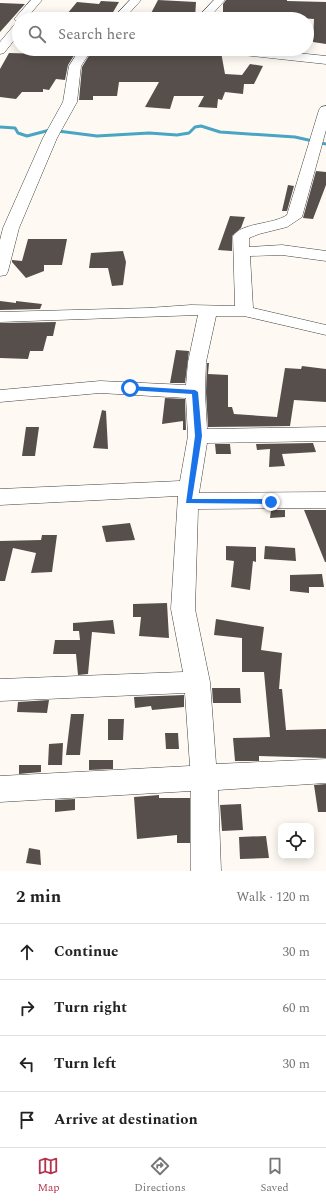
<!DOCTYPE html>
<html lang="en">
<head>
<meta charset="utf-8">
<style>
	body { margin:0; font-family:Spectral,serif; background:#f6f6f6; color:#222 }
	.controls { position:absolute; right:12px; bottom:12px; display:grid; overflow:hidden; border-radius:8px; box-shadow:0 2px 10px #0003 }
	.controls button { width:36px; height:36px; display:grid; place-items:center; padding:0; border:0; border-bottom:1px solid #e0e0e0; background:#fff; color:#222; font:20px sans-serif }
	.stop { position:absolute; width:12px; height:12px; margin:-9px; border:3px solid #1a73e8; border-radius:50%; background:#fff }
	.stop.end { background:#1a73e8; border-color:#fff; box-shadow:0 1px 4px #0008 }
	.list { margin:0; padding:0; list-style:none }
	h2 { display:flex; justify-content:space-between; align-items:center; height:52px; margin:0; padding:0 16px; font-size:17px }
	h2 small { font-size:13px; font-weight:400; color:#767676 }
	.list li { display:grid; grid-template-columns:26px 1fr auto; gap:12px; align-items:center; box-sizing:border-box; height:56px; padding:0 16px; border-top:1px solid #e0e0e0 }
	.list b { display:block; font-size:15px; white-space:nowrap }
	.list em { font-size:13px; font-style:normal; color:#767676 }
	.icon { flex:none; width:22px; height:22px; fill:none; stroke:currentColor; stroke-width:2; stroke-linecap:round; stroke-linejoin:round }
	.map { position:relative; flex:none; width:326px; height:871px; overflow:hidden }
	.search { position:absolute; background:#fff; box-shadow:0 2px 10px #0003; left:12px; right:12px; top:12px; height:44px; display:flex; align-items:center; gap:10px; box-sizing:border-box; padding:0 14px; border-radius:22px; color:#767676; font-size:15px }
	.sheet { height:276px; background:#fff }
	nav { display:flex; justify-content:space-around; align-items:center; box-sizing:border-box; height:56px; border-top:1px solid #e0e0e0; background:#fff; font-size:11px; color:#767676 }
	nav a { display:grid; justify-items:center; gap:2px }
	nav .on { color:#b5324c }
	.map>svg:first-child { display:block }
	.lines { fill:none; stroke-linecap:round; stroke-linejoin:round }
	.stream { stroke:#48a5c3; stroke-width:3 }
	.building { fill:#574f4c }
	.minor-casing { stroke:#424242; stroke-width:1 }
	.minor { fill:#fff; fill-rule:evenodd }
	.route { fill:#1a73e8 }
</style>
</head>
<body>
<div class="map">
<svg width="326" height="871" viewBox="0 0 326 871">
	<rect width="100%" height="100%" fill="#fefaf3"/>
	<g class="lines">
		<!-- stream -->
		<path class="stream" d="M0 127 15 128 18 133 27 136 50 130 97 136 149 133 177 135 189 133 195 127 201 126 220 132 295 137 326 144"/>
	</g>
	<!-- building -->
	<path class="building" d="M158 0 196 2 195 19H148Z
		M226 0H287V1L326 2V44L313 42 314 19 245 14 244 17 223 15V4Z
		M101 1 119 2 109 19H66L70 14H67L77 2 99 4Z
		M0 3 25 4 0 32Z
		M46 49H78L68 65 65 80 56 79 49 90 43 89V92H22L16 99 0 97V69L9 53 43 54Z
		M93 49H183L221 52 225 74 242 75 250 64 263 66 254 84H244L243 94 225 92 222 100 218 99 217 108 198 107 204 96H174L170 109 145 107 159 82H119L117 96H93V100H79L82 67Z
		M316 171 326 172V185L313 219 303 218Z
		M288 185 294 186 287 211H282Z
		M230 216 245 217 241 228 232 236V251L218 250Z
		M28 239H67L62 265H44V271L26 278 12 262V260L22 261Z
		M123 251 126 262 123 285 112 286 108 268H89L91 253Z
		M0 301 16 303V301L42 304 40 309 0 310Z
		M56 322 53 336H47L43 351H30L28 359 0 358V323Z
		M176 350 189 351 185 383H170Z
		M207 363H209L208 374 228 375V407H232L234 414 277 417 285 368 301 369 302 366 326 369V402L294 400 290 426 208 427 206 392Z
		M165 398 185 399 186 430H183V421L162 424Z
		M102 410 106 411 108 449 93 448Z
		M26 427H39L35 456H22Z
		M313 443 316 452 282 454 285 466 269 467 270 449 257 450 256 444Z
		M215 444H230L231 454H216Z
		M271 510H285V517L270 518Z
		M304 510H326V562H325Z
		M130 523 135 540 106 542 102 526Z
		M42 535H57L52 572 31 573 36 553 13 548 5 581H0V541L41 540Z
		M226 546 256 547V562L253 561 250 590 231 587 234 561 226 560Z
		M265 546 295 548 296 561 264 559Z
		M322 574 324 587H309V593L290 591V575Z
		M167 603 169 638 139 636 141 617H133V604Z
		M216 619 264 627 261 650 282 653 279 689H282L286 730 326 729V758L259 756V761H235L233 738 270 737 264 672H242V638L214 635Z
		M113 620 115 634 92 632 88 674 78 675 76 654H53L55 640H80L79 631H73V623Z
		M212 688H240L241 703H213Z
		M184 695V707L152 710 151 706 135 708 134 697Z
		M49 700 47 713 17 712 18 702Z
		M71 714H84L80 755H66Z
		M108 719H124L123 740H108Z
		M165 733H178L179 749H166Z
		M63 743 62 765H48L49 744Z
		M89 760H113V769L89 770Z
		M19 765H41V772L19 774Z
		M326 784V812H318L314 785Z
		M159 795V798H190V843H177V835L137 839 134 797Z
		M75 799V810L55 812V800Z
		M241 804 243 830 222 831 220 805Z
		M266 836 269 858 240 859 239 837Z
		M29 848 40 850 41 865 26 863Z"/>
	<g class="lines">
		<!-- minor casing -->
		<g class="minor-casing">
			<path id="minor" d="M31 0H42L26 19H19V22L16 21 14 19 16 17Z
				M130 0H141L124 19H112Z
				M214 0H225L208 19H196Z
				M19 23V34L4 53 0 54V42L15 24Z
				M80 49H92L81 66 77 102 57 138 19 228 8 271 6 275 0 276V240L3 228 43 138 63 102 69 66Z
				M219 49H258L326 56V64L225 53Z
				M326 106V130L302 217 287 227 259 234 249 238V247L282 245 326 251V261L282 255 250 256 253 308 326 325V335L244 316H216L206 362 205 392 207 429 326 427V441L207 443 199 493 326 492V508L198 509 195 609 210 682 216 764 326 759V783L218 790 221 871H191V791L0 802V776L190 766 185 693 0 701V679L183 672 171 609 178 496 0 505V489L180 481 188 436 186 398 100 393 0 402V390L100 381 186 385 188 362 198 315 0 322V312L148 308 191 305 235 306 233 236C243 222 272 225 287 215L319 110 321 107Z"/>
		</g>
		<!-- minor -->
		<use href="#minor" class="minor"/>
	</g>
	<!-- route -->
	<path class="route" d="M130 386 195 390 198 392 202 436 192 499H271L273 500V504L186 503 195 436 192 394 128 390 127 388Z"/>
</svg>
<div class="controls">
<button><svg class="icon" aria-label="locate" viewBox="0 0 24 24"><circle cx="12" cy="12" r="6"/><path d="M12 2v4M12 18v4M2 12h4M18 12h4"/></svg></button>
</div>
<div class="stop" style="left:130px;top:388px"></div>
<div class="stop end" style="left:271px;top:502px"></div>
<div class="search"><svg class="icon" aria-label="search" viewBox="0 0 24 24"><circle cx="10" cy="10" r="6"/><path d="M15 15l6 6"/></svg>Search here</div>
</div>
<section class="sheet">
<h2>2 min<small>Walk · 120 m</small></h2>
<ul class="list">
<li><svg class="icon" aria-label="ahead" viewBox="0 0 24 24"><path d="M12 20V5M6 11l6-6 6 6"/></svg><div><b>Continue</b></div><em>30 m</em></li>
<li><svg class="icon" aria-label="right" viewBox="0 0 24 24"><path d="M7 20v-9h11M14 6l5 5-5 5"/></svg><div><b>Turn right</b></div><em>60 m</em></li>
<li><svg class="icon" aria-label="left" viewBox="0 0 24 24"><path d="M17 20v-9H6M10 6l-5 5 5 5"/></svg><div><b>Turn left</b></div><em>30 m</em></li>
<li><svg class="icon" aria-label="arrive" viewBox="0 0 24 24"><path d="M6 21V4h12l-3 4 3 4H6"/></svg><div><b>Arrive at destination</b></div></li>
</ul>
</section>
<nav>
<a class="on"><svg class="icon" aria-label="map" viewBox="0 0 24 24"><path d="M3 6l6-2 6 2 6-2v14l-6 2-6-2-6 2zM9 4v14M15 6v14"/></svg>Map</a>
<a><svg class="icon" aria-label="directions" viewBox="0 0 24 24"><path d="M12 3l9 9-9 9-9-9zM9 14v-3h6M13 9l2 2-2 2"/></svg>Directions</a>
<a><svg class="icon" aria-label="saved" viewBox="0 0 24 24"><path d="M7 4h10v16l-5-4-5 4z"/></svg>Saved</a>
</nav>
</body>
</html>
